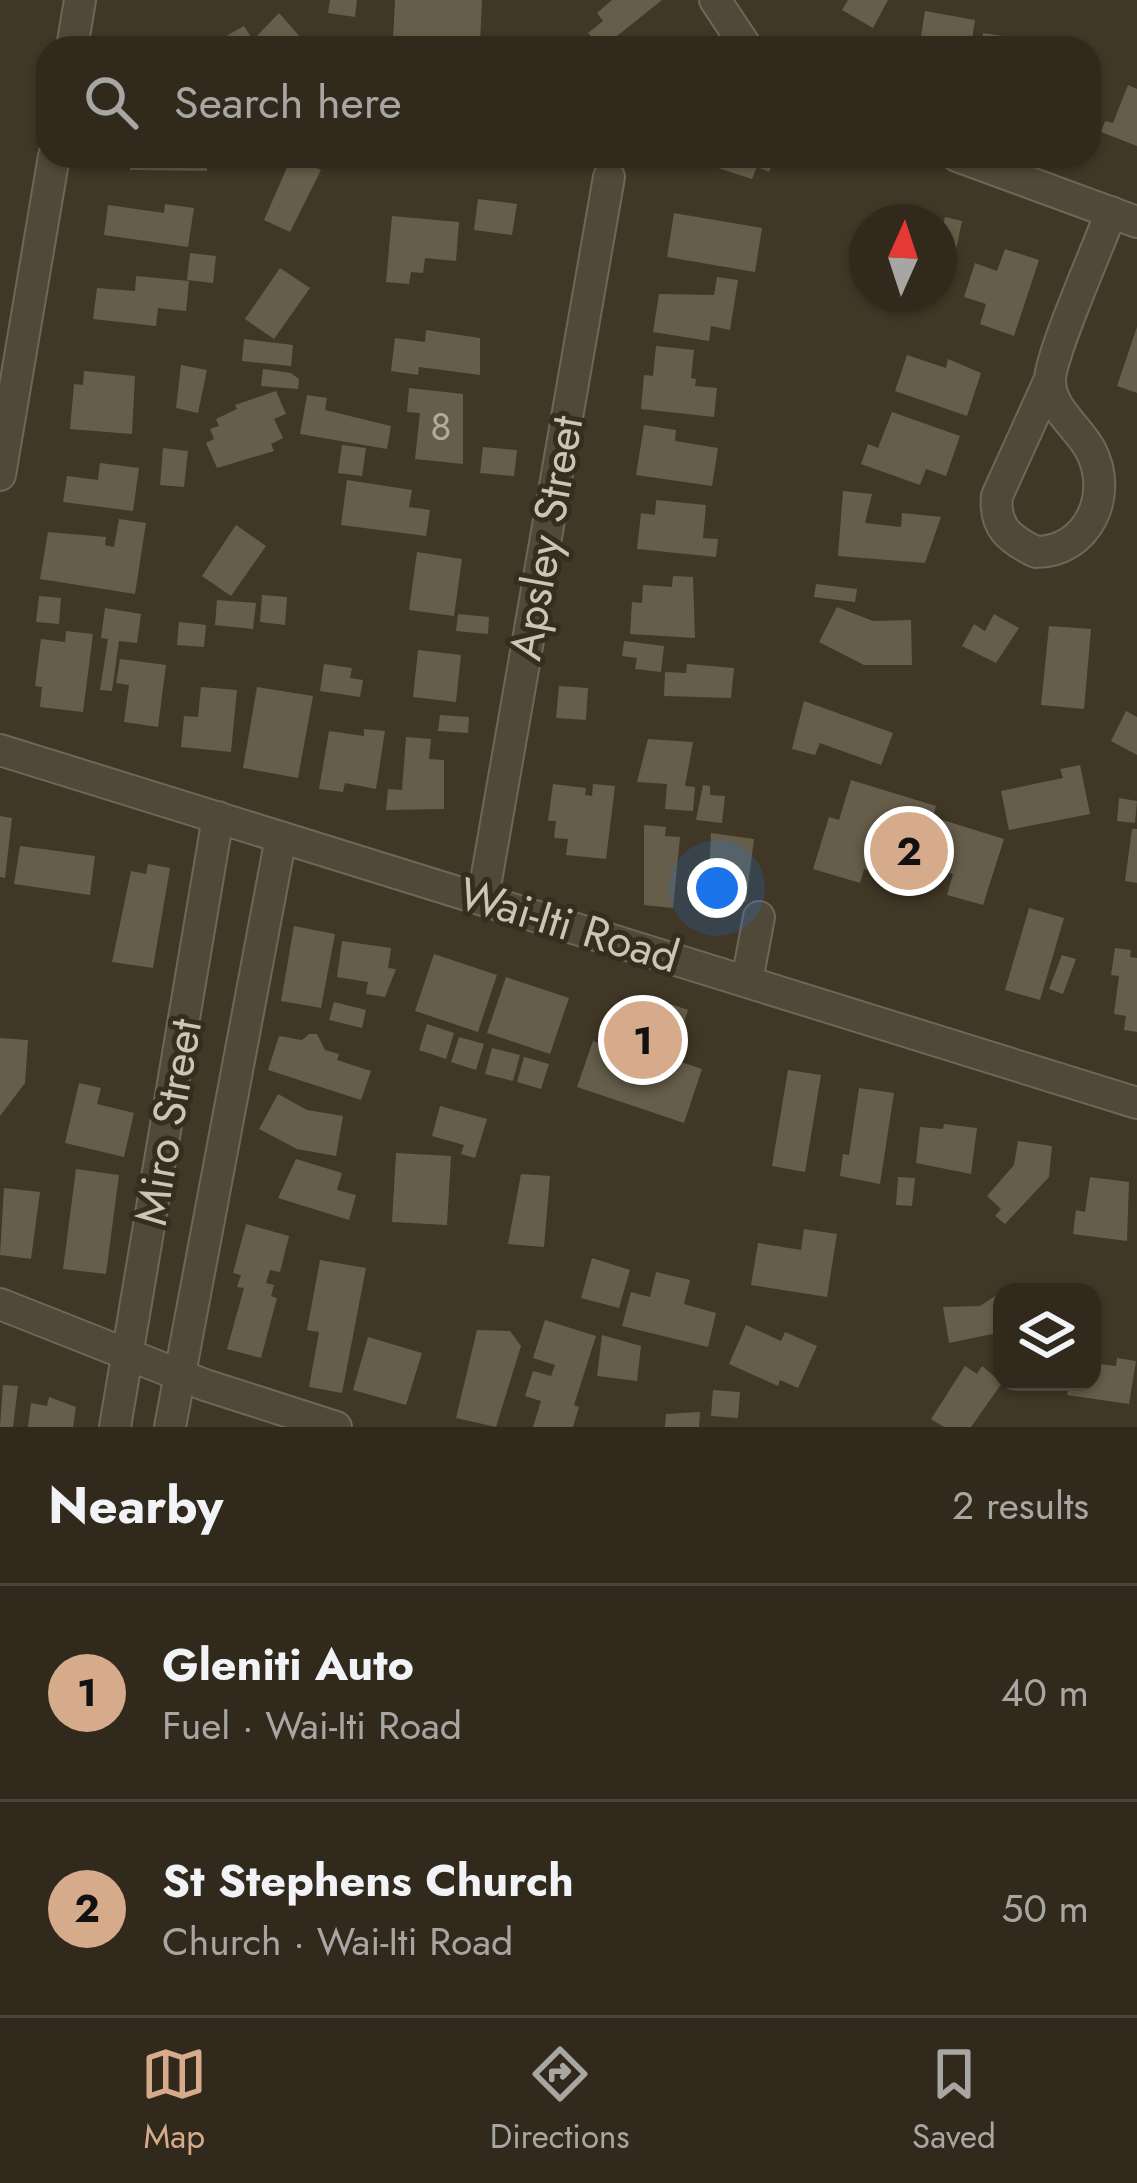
<!DOCTYPE html>
<html lang="en">
<head>
<meta charset="utf-8">
<style>
	body { margin:0; font-family:Jost,sans-serif; background:#3c3529; color:#f1f3f6 }
	.controls { position:absolute; right:36px; bottom:36px; display:grid; overflow:hidden; border-radius:24px; box-shadow:0 3px 9px #0004 }
	.controls button { width:108px; height:108px; display:grid; place-items:center; padding:0; border:0; border-bottom:3px solid #4b453b; background:#30291c; color:#f1f3f6; font:60px sans-serif }
	.compass { position:absolute; left:849px; top:204px; width:108px; height:108px; border-radius:50%; background:#30291c; box-shadow:0 3px 9px #0004; rotate:3deg }
	.you { position:absolute; left:717px; top:888px; width:42px; height:42px; margin:-30px; border:9px solid #fff; border-radius:50%; background:#1a73e8; box-shadow:0 0 0 18px #1a73e833 }
	.badge { display:grid; place-items:center; width:78px; height:78px; border-radius:50%; background:#d6ab8b; color:#111; font-size:39px; font-weight:700 }
	.pin { position:absolute; translate:-50% -50%; border:6px solid #fff; box-shadow:0 3px 12px #0006 }
	.list { margin:0; padding:0; list-style:none }
	h2 { display:flex; justify-content:space-between; align-items:center; height:156px; margin:0; padding:0 48px; font-size:51px }
	h2 small { font-size:39px; font-weight:400; color:#a8a6a3 }
	.list li { display:grid; grid-template-columns:78px 1fr auto; gap:36px; align-items:center; box-sizing:border-box; height:216px; padding:0 48px; border-top:3px solid #4b453b }
	.list b { display:block; font-size:45px; white-space:nowrap }
	.list p { margin:0; font-size:39px; white-space:nowrap; color:#a8a6a3 }
	.list em { font-size:39px; font-style:normal; color:#a8a6a3 }
	.icon { flex:none; width:66px; height:66px; fill:none; stroke:currentColor; stroke-width:2; stroke-linecap:round; stroke-linejoin:round }
	.map { position:relative; flex:none; width:1137px; height:1427px; overflow:hidden }
	.search { position:absolute; background:#30291c; box-shadow:0 3px 9px #0004; left:36px; right:36px; top:36px; height:132px; display:flex; align-items:center; gap:30px; box-sizing:border-box; padding:0 42px; border-radius:36px; color:#a8a6a3; font-size:45px }
	.sheet { height:588px; background:#30291c }
	nav { display:flex; justify-content:space-around; align-items:center; box-sizing:border-box; height:168px; border-top:3px solid #4b453b; background:#30291c; font-size:33px; color:#a8a6a3 }
	nav a { display:grid; justify-items:center; gap:6px }
	nav .on { color:#d6ab8b }
	.map>svg:first-child { display:block }
	.building { fill:#665e4a }
	.lines { fill:none; stroke-linecap:round; stroke-linejoin:round }
	.minor-casing { stroke:#6d6758; stroke-width:34 }
	.minor { stroke:#50493a; stroke-width:30 }
	.labels { text-anchor:middle; dominant-baseline:central; stroke-width:10; stroke-linejoin:round; paint-order:stroke }
	.number-label { font-size:39px; fill:#b1ab9c }
	.street-label { font-size:45px; fill:#cac5b7; stroke:#352e1f }
</style>
</head>
<body>
<div class="map">
<svg width="1137" height="1427" viewBox="0 0 1137 1427">
	<rect width="100%" height="100%" fill="#403726"/>
	<!-- building -->
	<path class="building" d="M330 0H357L355 17 328 13Z
		M395 0H482L480 43 393 38Z
		M612 0H662L602 48 588 33 603 21 597 13Z
		M848 0H888L873 28 842 10Z
		M925 11 975 20 971 46 919 48Z
		M279 13 303 40 295 48H205L244 26 253 40Z
		M983 33 1037 41 1036 48H981Z
		M1128 85 1137 89V146L1101 132 1105 121 1113 123Z
		M130 156H207V171L130 170Z
		M292 156 321 170 290 232 264 220Z
		M681 156H776L769 172 757 167 752 179Z
		M478 199 517 204 512 235 474 230Z
		M165 204 194 208 188 247 104 235 108 205 164 213Z
		M674 213 762 228 755 272 667 257Z
		M392 216 459 222 456 261 425 258 423 273 411 272 409 284 386 282Z
		M945 217 962 221 956 250 939 247Z
		M1005 249 1039 260 1014 336 980 324 986 304 964 297 975 263 997 271Z
		M190 253 216 256 213 283 187 280Z
		M280 268 310 288 274 339 245 319Z
		M136 276 189 281 186 311 158 308 156 326 93 319 97 288 135 291Z
		M717 277 738 280 730 330 711 326 709 341 653 332 659 294 714 295Z
		M1137 327V393L1117 386Z
		M426 330 480 338V375L419 367 418 375 391 371 395 338 425 342Z
		M244 339 293 345 291 366 242 361Z
		M656 346 694 350 691 378 696 379 695 386 717 388 714 417 641 409 644 375 653 376Z
		M907 355 946 368 948 359 981 373 967 416 895 391Z
		M181 365 207 370 198 413 176 408Z
		M263 369 291 373 299 379 298 389 261 386Z
		M84 371 135 376 132 434 70 429 74 384 83 385Z
		M409 388 463 394V464L415 459 420 413 407 412Z
		M276 391 286 414 274 419 283 438 271 444 274 451 217 468 206 443 214 439 210 429 219 426 216 419 237 409 235 405Z
		M307 395 327 398 325 410 391 426 387 449 300 434Z
		M892 412 960 436 946 476 926 469 920 485 861 464 868 444 878 448Z
		M644 425 676 430 675 441 718 448 712 486 636 475Z
		M342 445 366 448 362 476 338 473Z
		M483 447 517 450 514 476 480 473Z
		M163 448 188 451 184 487 160 485Z
		M100 463 139 468 133 511 63 502 67 476 98 480Z
		M347 480 412 490 409 507 430 510 426 536 341 525Z
		M843 491 872 494 865 523 901 527 902 513 941 517 925 563 838 556Z
		M656 500 706 505 703 538 718 539 716 557 637 549 641 513 655 515Z
		M119 519 146 523 135 594 40 579 48 532 106 537 105 545 114 547Z
		M236 525 266 546 231 596 202 576Z
		M417 552 462 559 454 616 409 610Z
		M673 576 693 577 695 638 630 634 632 602 642 603 643 585 672 587Z
		M816 584 857 589 855 602 814 597Z
		M262 595 287 597 285 625 260 622Z
		M39 596 61 598 59 624 36 622Z
		M217 600 256 603 253 629 215 625Z
		M837 607 873 621 911 620 912 665H864L819 642Z
		M105 608 141 614 137 643 119 641 112 691 100 690 108 639 101 638Z
		M458 614 489 617 488 634 456 631Z
		M994 614 1019 628 996 663 962 646 974 624 985 631Z
		M179 622 206 625 204 647 177 645Z
		M1049 626 1091 629 1084 709 1041 705Z
		M66 631 93 634 83 712 40 707 42 687 35 686 41 639 65 642Z
		M624 641 664 646 661 672 635 669 637 658 622 656Z
		M418 650 461 655 456 702 413 697Z
		M120 659 166 665 158 727 124 722 129 685 116 683Z
		M324 664 352 668 350 678 363 680 360 697 320 691Z
		M687 664 734 668 731 698 664 696 665 672 686 673Z
		M559 686 588 688 586 720 556 718Z
		M201 687 237 690 231 752 181 747 184 716 198 717Z
		M257 687 313 696 298 778 243 768Z
		M804 701 893 733 881 765 820 743 815 755 792 749Z
		M1126 711 1137 717V755L1111 741Z
		M440 715 469 717 468 733 438 731Z
		M364 729 385 731 376 789 345 783 343 792 319 789 329 731 364 736Z
		M406 737 431 739 429 759 444 760V809L386 810 388 789 402 790Z
		M648 739 693 742 685 786 695 787 693 811 665 809 667 784 637 782Z
		M1080 765 1090 814 1009 830 1001 791 1063 778 1060 769Z
		M851 780 936 806 933 817 1004 839 983 905 947 895 953 874 918 863 911 883 864 869 860 883 813 869 829 817 839 820Z
		M553 784 586 788 585 795 592 796 593 784 615 786 606 859 566 855 568 839 554 838 556 821H548Z
		M703 785 710 786V795L725 796 722 823 696 820Z
		M1119 798 1137 801 1135 823 1117 821Z
		M0 816 12 818 5 878 0 877Z
		M644 825 666 827 665 836 680 837 673 908 644 905Z
		M1132 829H1137V883L1125 881Z
		M711 833 754 839 746 902 708 896Z
		M20 846 95 856 90 895 14 884Z
		M148 864 170 868 153 968 112 962 131 871 146 874Z
		M1029 908 1064 918 1040 1000 1005 990Z
		M294 926 335 934 321 1008 281 1001Z
		M342 941 391 948 388 968 396 969 385 997 366 994 368 982 337 977Z
		M1115 948 1131 950 1130 957 1137 958V1032L1124 1030 1126 1016 1114 1014 1119 976 1111 975Z
		M434 954 497 975 478 1032 415 1011Z
		M1062 955 1076 959 1063 994 1049 989Z
		M506 977 569 998 550 1054 487 1033Z
		M647 996 688 1010 672 1059 702 1069 684 1123 577 1087 593 1041 628 1053Z
		M334 1002 366 1010 362 1028 329 1020Z
		M427 1024 454 1033 446 1059 419 1050Z
		M309 1034H317L325 1050 339 1054 337 1060 371 1071 361 1100 268 1070 279 1036 302 1040Z
		M459 1037 484 1044 476 1070 451 1062Z
		M0 1038 28 1040 25 1083 0 1116Z
		M492 1048 520 1055 513 1081 485 1074Z
		M524 1057 549 1064 541 1089 517 1082Z
		M788 1070 821 1075 805 1172 772 1166Z
		M79 1083 101 1088 97 1104 134 1113 124 1157 65 1143Z
		M859 1088 894 1093 880 1184 840 1176 843 1154 849 1155Z
		M278 1094 307 1110 343 1116 336 1156 297 1149 259 1129Z
		M440 1106 487 1119 475 1158 461 1154 464 1145 432 1136Z
		M944 1124 977 1128 971 1174 916 1163 920 1127 943 1129Z
		M1018 1141 1052 1146 1049 1177 1005 1224 995 1216 1001 1209 987 1196 1014 1165Z
		M396 1153 451 1156 447 1225 392 1222Z
		M296 1159 342 1173 337 1190 356 1195 349 1220 278 1198Z
		M76 1169 119 1175 106 1274 63 1269Z
		M521 1174 550 1176 544 1247 508 1244Z
		M898 1177 915 1178 912 1206 896 1205Z
		M1090 1177 1129 1182 1127 1241 1073 1234 1076 1210 1085 1212Z
		M4 1188 40 1192 31 1259 0 1255Z
		M246 1224 289 1236 280 1272 270 1270 266 1283 274 1285 271 1296 277 1298 261 1358 227 1349 244 1288 237 1287 241 1275 233 1273Z
		M804 1229 837 1234 827 1297 751 1285 758 1243 801 1250Z
		M592 1258 630 1270 619 1308 581 1298Z
		M320 1260 366 1268 342 1393 309 1387 319 1332 307 1330Z
		M656 1272 690 1280 684 1304 716 1313 708 1347 622 1326 631 1292 650 1297Z
		M1012 1285 1016 1292H1002V1332L949 1343 943 1307 980 1306Z
		M545 1320 596 1336 574 1405 579 1407 573 1427H533L541 1401 525 1396 533 1371 551 1376 555 1365 533 1358Z
		M746 1325 781 1341 785 1332 817 1346 798 1388 780 1380 778 1386 729 1364Z
		M477 1330 510 1331 521 1346 496 1427 456 1418Z
		M602 1335 641 1346 637 1381 597 1376Z
		M368 1337 422 1353 406 1405 353 1390Z
		M1117 1358 1136 1361 1129 1404 1067 1395 1069 1382H1092V1363L1116 1366Z
		M965 1366 977 1374 982 1366 1002 1383 971 1427H944L931 1419Z
		M3 1385 18 1386 13 1427H0Z
		M713 1390 740 1392 738 1418 711 1416Z
		M49 1397 76 1407 73 1427H28L31 1403 47 1406Z
		M700 1412 699 1427H665L666 1414Z"/>
	<g class="lines">
		<!-- minor casing -->
		<g class="minor-casing">
			<path id="minor" d="M715 0 747 48
				M72 48 80 0
				M957 156 1137 222
				M1050 379 997 496C994 527 1009 539 1036 552 1087 552 1114 496 1091 451 1079 427 1049 409 1050 379 1052 350 1099 246 1111 212
				M0 475 54 156
				M0 750 1137 1103
				M483 898 609 177
				M747 981 759 917
				M0 1304 205 1385 336 1427
				M115 1427 218 817
				M170 1427 281 837"/>
		</g>
		<!-- minor -->
		<use href="#minor" class="minor"/>
	</g>
	<g class="labels">
		<!-- number labels -->
		<g class="number-label">
			<text x="441" y="426">8</text>
		</g>
		<!-- street labels -->
		<g class="street-label">
			<text transform="translate(546 538) rotate(-80)">Apsley Street</text>
			<text transform="translate(569 925) rotate(17)">Wai-Iti Road</text>
			<text transform="translate(168 1122) rotate(-80)">Miro Street</text>
		</g>
	</g>
</svg>
<div class="controls">
<button><svg class="icon" aria-label="layers" viewBox="0 0 24 24"><path d="M12 4l9 5-9 5-9-5zM3 14l9 5 9-5"/></svg></button>
</div>
<svg class="compass" viewBox="-18 -18 36 36"><path d="M0-13l5 13h-10z" fill="#e53935"/><path d="M0 13l5-13h-10z" fill="#a8a6a3"/></svg>
<div class="you"></div>
<div class="pin badge" style="left:643px;top:1040px">1</div>
<div class="pin badge" style="left:909px;top:851px">2</div>
<div class="search"><svg class="icon" aria-label="search" viewBox="0 0 24 24"><circle cx="10" cy="10" r="6"/><path d="M15 15l6 6"/></svg>Search here</div>
</div>
<section class="sheet">
<h2>Nearby<small>2 results</small></h2>
<ul class="list">
<li><span class="badge">1</span><div><b>Gleniti Auto</b><p>Fuel · Wai-Iti Road</p></div><em>40 m</em></li>
<li><span class="badge">2</span><div><b>St Stephens Church</b><p>Church · Wai-Iti Road</p></div><em>50 m</em></li>
</ul>
</section>
<nav>
<a class="on"><svg class="icon" aria-label="map" viewBox="0 0 24 24"><path d="M3 6l6-2 6 2 6-2v14l-6 2-6-2-6 2zM9 4v14M15 6v14"/></svg>Map</a>
<a><svg class="icon" aria-label="directions" viewBox="0 0 24 24"><path d="M12 3l9 9-9 9-9-9zM9 14v-3h6M13 9l2 2-2 2"/></svg>Directions</a>
<a><svg class="icon" aria-label="saved" viewBox="0 0 24 24"><path d="M7 4h10v16l-5-4-5 4z"/></svg>Saved</a>
</nav>
</body>
</html>
